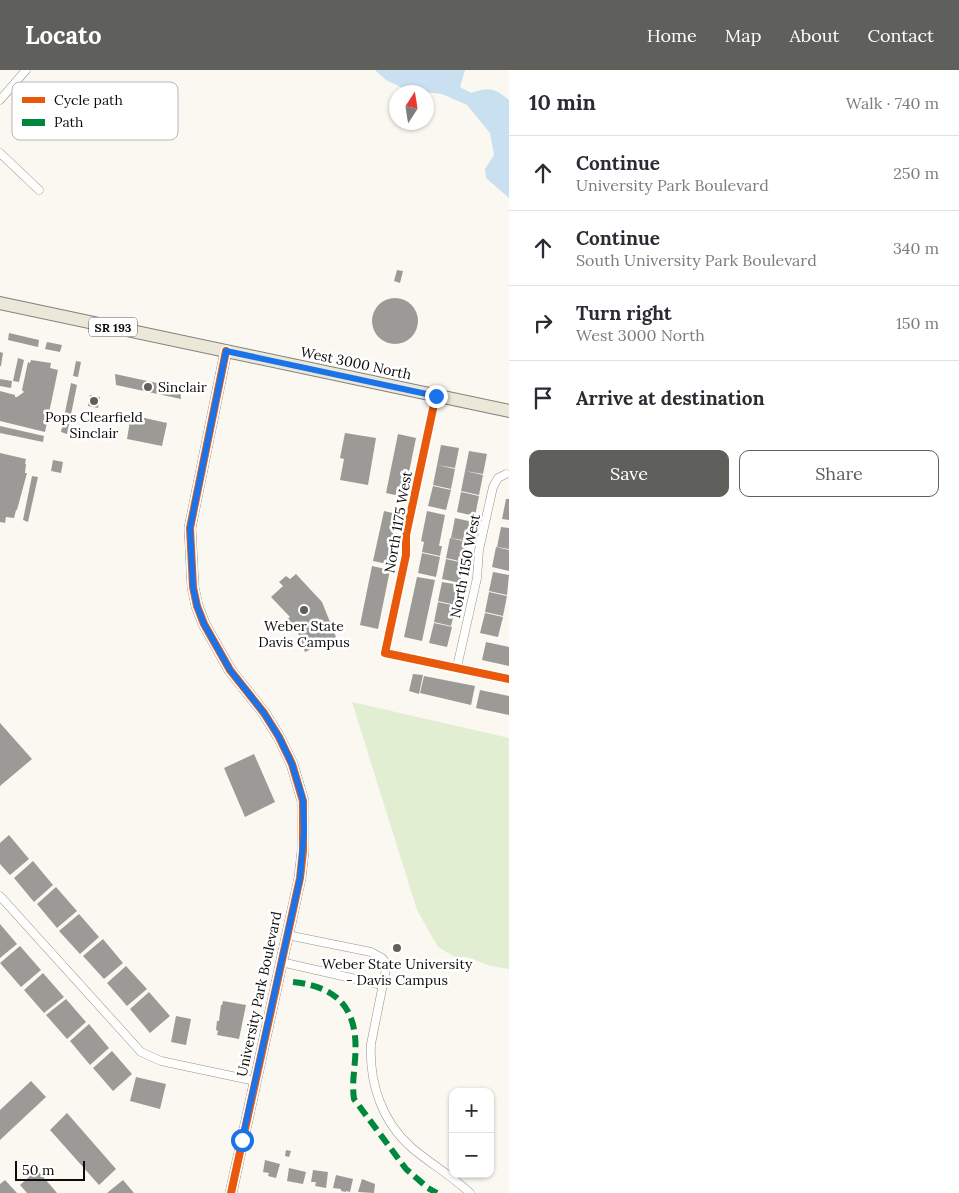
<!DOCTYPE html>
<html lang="en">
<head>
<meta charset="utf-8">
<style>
	body { margin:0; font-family:Lora,serif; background:#f7f7f7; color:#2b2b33 }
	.controls { position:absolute; right:15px; bottom:15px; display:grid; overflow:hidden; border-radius:10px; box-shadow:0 1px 4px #0004 }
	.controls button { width:45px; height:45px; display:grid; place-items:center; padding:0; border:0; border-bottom:1px solid #e1e1e2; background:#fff; color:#2b2b33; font:25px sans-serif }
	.compass { position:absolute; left:389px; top:15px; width:45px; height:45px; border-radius:50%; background:#fff; box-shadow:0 1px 4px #0004; rotate:12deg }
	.scale { position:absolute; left:15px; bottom:12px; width:70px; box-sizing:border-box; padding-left:5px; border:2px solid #0c0c0c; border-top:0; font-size:14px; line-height:18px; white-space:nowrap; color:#0c0c0c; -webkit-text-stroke:4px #fff; paint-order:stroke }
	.stop { position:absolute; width:15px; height:15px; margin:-11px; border:4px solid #1a73e8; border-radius:50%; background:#fff }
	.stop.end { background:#1a73e8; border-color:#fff; box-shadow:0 1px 5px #0008 }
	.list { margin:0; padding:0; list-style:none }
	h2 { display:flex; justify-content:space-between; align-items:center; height:65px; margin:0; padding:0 20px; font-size:21px }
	h2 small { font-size:16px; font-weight:400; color:#7c7c81 }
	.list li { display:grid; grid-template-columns:32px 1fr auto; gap:15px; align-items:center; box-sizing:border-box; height:75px; padding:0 20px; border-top:1px solid #e1e1e2 }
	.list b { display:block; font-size:19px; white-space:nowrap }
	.list p { margin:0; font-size:16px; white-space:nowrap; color:#7c7c81 }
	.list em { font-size:16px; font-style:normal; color:#7c7c81 }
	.actions { display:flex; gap:10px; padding:15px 20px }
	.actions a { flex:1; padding:11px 0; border:1px solid #5f5f5c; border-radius:10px; text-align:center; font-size:18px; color:#5f5f5c }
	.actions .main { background:#5f5f5c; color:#fff }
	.icon { flex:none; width:28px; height:28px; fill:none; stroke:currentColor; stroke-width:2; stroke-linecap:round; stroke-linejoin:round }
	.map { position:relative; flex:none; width:509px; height:1123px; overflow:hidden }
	header { display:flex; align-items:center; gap:30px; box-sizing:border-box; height:70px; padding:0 25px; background:#5f5f5c; color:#fff }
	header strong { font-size:24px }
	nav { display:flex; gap:28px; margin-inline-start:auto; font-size:18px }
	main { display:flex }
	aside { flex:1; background:#fff }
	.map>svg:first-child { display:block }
	.green { fill:#e1eed1 }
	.water { fill:#c9e0f1 }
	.building { fill:#9c9a96 }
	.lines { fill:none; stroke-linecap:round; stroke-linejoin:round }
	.street-casing { stroke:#93928f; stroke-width:9 }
	.secondary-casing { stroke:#8a8985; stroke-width:12 }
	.primary-casing { stroke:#80807c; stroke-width:14 }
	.street { stroke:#fefefd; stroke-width:8 }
	.secondary { stroke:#f4f3e8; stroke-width:11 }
	.primary { stroke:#ebe7d9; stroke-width:12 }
	.quiet { stroke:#00873e; stroke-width:6; stroke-dasharray:12 6; stroke-linecap:butt }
	.cycleway-casing { stroke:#fff; stroke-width:11 }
	.cycleway { stroke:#e8590c; stroke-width:8 }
	.route { stroke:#1a73e8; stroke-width:6 }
	.poi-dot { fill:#5f5f5c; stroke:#fff; stroke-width:2 }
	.labels { text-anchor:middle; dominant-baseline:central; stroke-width:5; stroke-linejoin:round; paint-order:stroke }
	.shield { fill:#fff; stroke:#555; stroke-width:1 }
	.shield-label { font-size:12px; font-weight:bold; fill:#0c0c0c }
	.street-label { font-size:14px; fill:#0c0c0c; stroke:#fff }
	.poi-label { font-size:14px; fill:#0c0c0c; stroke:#fff }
	.key { fill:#fff; stroke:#b6b6b6; stroke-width:1 }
	.key-label { font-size:14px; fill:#0c0c0c }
</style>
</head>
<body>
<header>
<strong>Locato</strong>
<nav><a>Home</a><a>Map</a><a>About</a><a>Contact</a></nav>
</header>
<main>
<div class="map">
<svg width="509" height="1123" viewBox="0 0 509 1123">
	<rect width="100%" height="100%" fill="#faf8f0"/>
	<!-- green -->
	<path class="green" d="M352 632 509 668V899L490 896 468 887H455L438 877 417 840Z"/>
	<!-- water -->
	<path class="water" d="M375 0H465L460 17 471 23C488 17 494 17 509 30V128L486 108 485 99 494 85 490 63 467 35 442 24 407 20 386 10Z"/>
	<!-- building -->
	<path class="building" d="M397 200 403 201 400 213 394 211Z
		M372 251a23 23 0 1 1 46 0a23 23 0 1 1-46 0Z
		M9 263 39 270 38 277 8 270Z
		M47 272 62 275 60 282 45 279Z
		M0 282 3 283 1 296H0Z
		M18 288 24 290 19 312 13 311Z
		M31 290 51 293 50 298 58 300 45 362 0 351V321L15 325V327H17L24 322 22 320 28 292 30 293Z
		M76 291 81 292 78 307 73 306Z
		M115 304 180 318 181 329 116 315Z
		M0 309 12 311 11 318 0 316Z
		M71 313 77 315 67 364 61 362Z
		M90 325 100 327 98 338 88 336Z
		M131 345 167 353 162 376 127 369Z
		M0 356 44 366 43 372 0 363Z
		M345 363 376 368 368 415 340 410 344 389 340 388Z
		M398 364 416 368 404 427 386 423Z
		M441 375 459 378 455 398 437 395Z
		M469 381 487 384 483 404 465 401Z
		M0 383 26 389 25 394H26L25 403H27L17 440H16L14 448 6 447 5 453 0 452Z
		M53 390 63 392 61 403 51 401Z
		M437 395 455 399 451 419 433 415Z
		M465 401 483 405 479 425 461 421Z
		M32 406 38 407 28 452 23 450Z
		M433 416 451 420 446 440 428 436Z
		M461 422 479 426 475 446 457 442Z
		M506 429H509V450L502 449Z
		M384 441 397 444 391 474 395 475 392 495 373 491Z
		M427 441 445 445 439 476H442L440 486 422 482 424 472 421 471Z
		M455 448 473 452 469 471 451 468Z
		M501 457 509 458V479L497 477Z
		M450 468 468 472 464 492 446 488Z
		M496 477 509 480V501L492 497Z
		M422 483 440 487 436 507 418 503Z
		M446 489 464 493 460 513 442 509Z
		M372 496 390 500 378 559 360 555Z
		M493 502 509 505 507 525 489 521Z
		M296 504 322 532 336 567 305 582 294 552 292 554 287 549 290 547 271 527 283 516 279 512 286 506 290 509Z
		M417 507 435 510 422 571 404 567Z
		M442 512 460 515 456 535 438 531Z
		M489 522 507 526 503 546 485 542Z
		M438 532 456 536 451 556 434 552Z
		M485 543 503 547 498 567 480 563Z
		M434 553 452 557 447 577 429 573Z
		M486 572 509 577V596L482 590Z
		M413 604 423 605 419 624 409 621Z
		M424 606 475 616 471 635 420 623Z
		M480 620 509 626V645L476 638Z
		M0 653 32 689 0 716Z
		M254 684 275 732 245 747 224 698Z
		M9 765 29 789 10 805 0 794V773Z
		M33 791 53 815 34 832 14 808Z
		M56 817 77 841 57 858 37 834Z
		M79 844 99 867 80 884 59 861Z
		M0 854 17 874 0 888Z
		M103 869 123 893 104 909 83 886Z
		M20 876 41 900 21 917 0 893Z
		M126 896 147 919 127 936 107 913Z
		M43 903 64 927 44 943 24 920Z
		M149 922 170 946 150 963 130 939Z
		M66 929 86 952 67 969 46 945Z
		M223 931 246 935 239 969 217 965 218 961 216 960 217 951H219L221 935H222Z
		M176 946 191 949 186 975 171 972Z
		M89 954 109 978 90 995 70 971Z
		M112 981 132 1004 113 1021 93 998Z
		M136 1007 166 1014 160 1039 130 1031Z
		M31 1011 46 1027 0 1070V1040Z
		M67 1043 116 1099 99 1115 50 1060Z
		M286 1080 291 1081 289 1087 285 1086Z
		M265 1090 280 1094 276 1108 268 1106 269 1103 263 1102Z
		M289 1098 306 1102 303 1114 287 1111Z
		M37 1100 52 1117 57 1123H27L20 1115Z
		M313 1100 328 1102 326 1118 315 1116 316 1112H311Z
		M336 1105 353 1109 350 1122 346 1121V1122L341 1121V1119L333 1118Z
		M362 1109 375 1114 374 1123 358 1122Z
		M5 1110 17 1123H0V1114Z
		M123 1110 134 1123H107Z"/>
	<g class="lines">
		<!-- street casing -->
		<g class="street-casing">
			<path id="street" d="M0 30 26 0
				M0 83 39 120
				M436 325 406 465V485L385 583 509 609
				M457 597 477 508 479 480 493 417 498 408 506 404
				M0 826 141 982 161 991 255 1011
				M287 865 371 882 382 888 387 894 371 974C369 1013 382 1052 412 1078 431 1094 452 1106 470 1123
				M281 892 382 915"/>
		</g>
		<!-- secondary casing -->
		<g class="secondary-casing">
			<path id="secondary" d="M226 281 190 458 193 517 197 536 204 554 230 600 264 643 279 667 292 694 303 731V781L300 808 231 1123"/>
		</g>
		<!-- primary casing -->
		<g class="primary-casing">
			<path id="primary" d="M0 233 509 341"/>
		</g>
		<!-- street -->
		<use href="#street" class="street"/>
		<!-- secondary -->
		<use href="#secondary" class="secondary"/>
		<!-- primary -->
		<use href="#primary" class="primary"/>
		<!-- quiet -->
		<path class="quiet" d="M293 912C342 917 359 943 355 990 354 1004 352 1015 354 1029L406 1099 428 1118 437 1123"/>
		<!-- cycleway casing -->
		<g class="cycleway-casing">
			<path id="cycleway" d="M226 281 190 458 193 517 197 536 204 554 230 600 264 643 279 667 292 694 303 731V781L300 808 231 1123
				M436 325 406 465V485L385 583 509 609"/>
		</g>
		<!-- cycleway -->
		<use href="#cycleway" class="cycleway"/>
	</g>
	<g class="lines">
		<!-- route -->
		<path class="route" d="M242 1070 300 808 304 761 303 730 292 694 279 667 264 643 230 600 204 554 197 536 193 517 190 458 226 281 436 326"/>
	</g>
	<!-- markers -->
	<g class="poi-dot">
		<circle cx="148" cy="317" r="5"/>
		<circle cx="94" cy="331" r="5"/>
		<circle cx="304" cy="540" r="5"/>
		<circle cx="397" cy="878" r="5"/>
	</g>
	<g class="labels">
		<!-- shield labels -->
		<rect class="shield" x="89" y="247.5" width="48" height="19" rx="4"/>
		<g class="shield-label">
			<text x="113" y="257">SR 193</text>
		</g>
		<!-- street labels -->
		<g class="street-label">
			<text transform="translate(356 293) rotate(12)">West 3000 North</text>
			<text transform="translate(398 452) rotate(-80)">North 1175 West</text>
			<text transform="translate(465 496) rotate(-79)">North 1150 West</text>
			<text transform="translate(259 924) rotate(-78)">University Park Boulevard</text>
		</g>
		<!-- poi labels -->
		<g class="poi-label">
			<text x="158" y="317" text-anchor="start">Sinclair</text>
			<text x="94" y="347">Pops Clearfield<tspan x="94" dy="16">Sinclair</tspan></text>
			<text x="304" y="556">Weber State<tspan x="304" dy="16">Davis Campus</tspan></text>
			<text x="397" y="894">Weber State University<tspan x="397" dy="16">- Davis Campus</tspan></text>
		</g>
	</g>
	<!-- legend -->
	<rect x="12" y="12" width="166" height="58" rx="8" class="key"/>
	<rect x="22" y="27" width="23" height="6" fill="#e8590c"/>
	<rect x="22" y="49" width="23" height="7" fill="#00873e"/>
	<g class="key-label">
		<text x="54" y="35">Cycle path</text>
		<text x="54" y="57">Path</text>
	</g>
</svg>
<div class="controls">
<button>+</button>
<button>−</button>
</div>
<svg class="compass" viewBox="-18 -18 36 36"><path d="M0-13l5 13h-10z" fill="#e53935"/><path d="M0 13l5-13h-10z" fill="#7c7c81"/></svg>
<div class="scale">50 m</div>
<div class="stop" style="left:242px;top:1070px"></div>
<div class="stop end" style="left:436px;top:326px"></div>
</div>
<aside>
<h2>10 min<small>Walk · 740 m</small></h2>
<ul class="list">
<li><svg class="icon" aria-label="ahead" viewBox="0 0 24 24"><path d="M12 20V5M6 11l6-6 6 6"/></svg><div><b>Continue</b><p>University Park Boulevard</p></div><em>250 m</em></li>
<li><svg class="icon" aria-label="ahead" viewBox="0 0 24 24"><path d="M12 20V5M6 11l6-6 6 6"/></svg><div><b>Continue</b><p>South University Park Boulevard</p></div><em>340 m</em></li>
<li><svg class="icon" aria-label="right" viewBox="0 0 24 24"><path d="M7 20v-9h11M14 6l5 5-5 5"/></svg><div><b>Turn right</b><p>West 3000 North</p></div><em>150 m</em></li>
<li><svg class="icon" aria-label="arrive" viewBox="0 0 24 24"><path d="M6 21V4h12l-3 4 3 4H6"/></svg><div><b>Arrive at destination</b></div></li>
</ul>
<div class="actions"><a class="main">Save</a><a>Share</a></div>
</aside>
</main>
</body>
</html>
